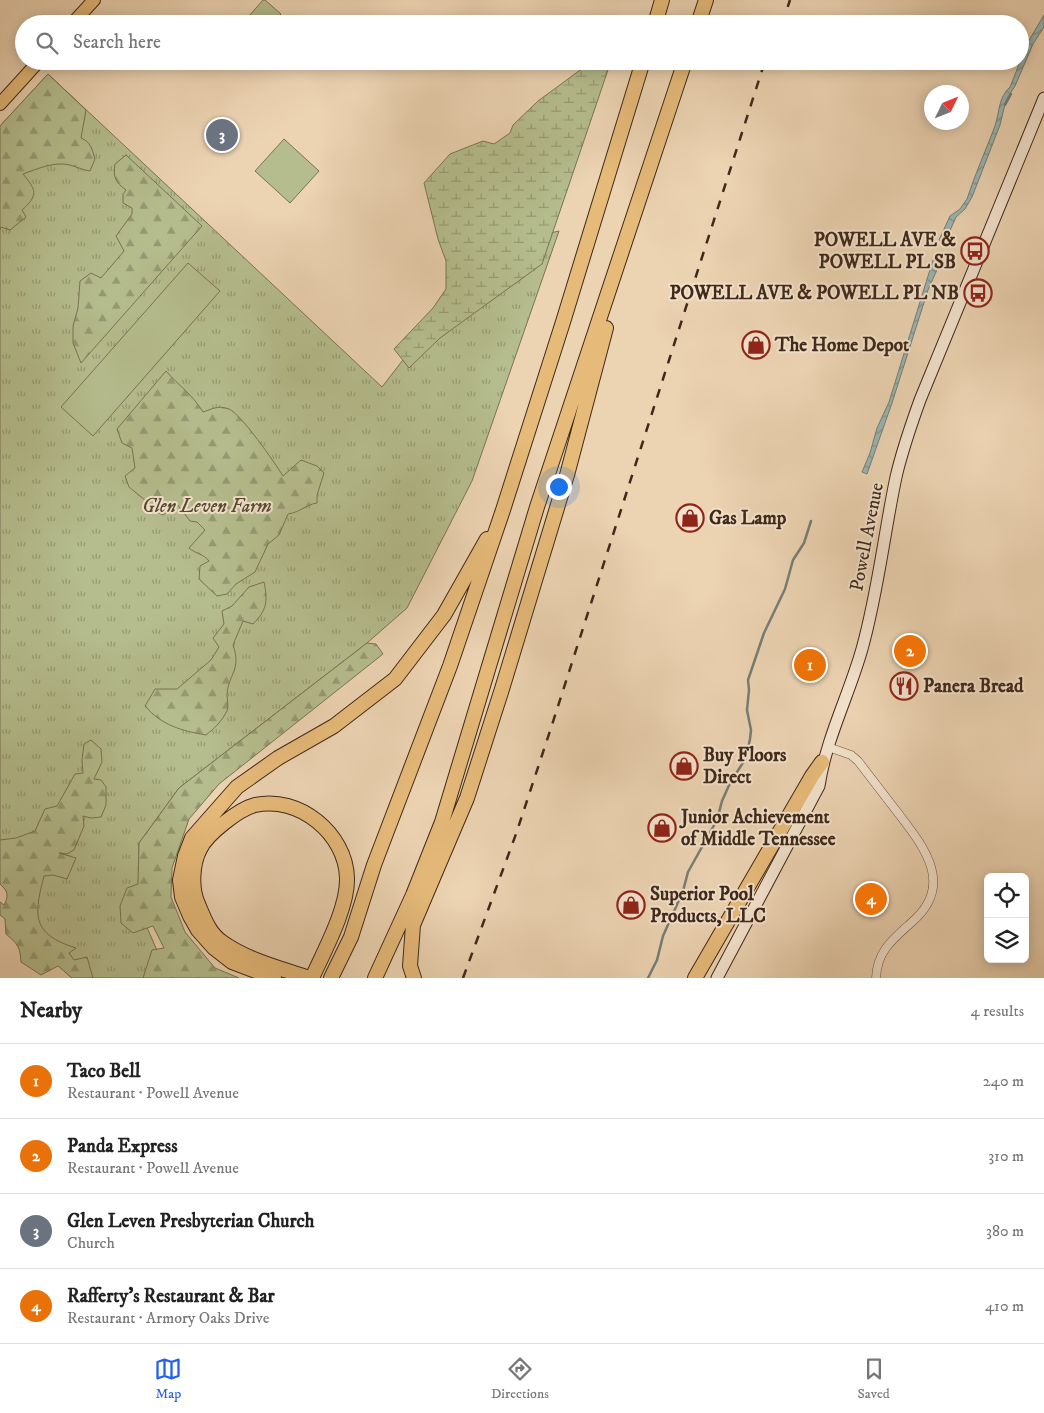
<!DOCTYPE html>
<html lang="en">
<head>
<meta charset="utf-8">
<style>
	body { margin:0; font-family:"IM FELL DW Pica",serif; background:#f2f2f2; color:#222 }
	.controls { position:absolute; right:15px; bottom:15px; display:grid; overflow:hidden; border-radius:8px; box-shadow:0 2px 12px #0003 }
	.controls button { width:45px; height:45px; display:grid; place-items:center; padding:0; border:0; border-bottom:1px solid #e0e0e0; background:#fff; color:#222; font:25px sans-serif }
	.compass { position:absolute; left:924px; top:85px; width:45px; height:45px; border-radius:50%; background:#fff; box-shadow:0 2px 12px #0003; rotate:47deg }
	.you { position:absolute; left:558px; top:486px; width:18px; height:18px; margin:-12px; border:4px solid #fff; border-radius:50%; background:#1a73e8; box-shadow:0 0 0 8px #1a73e833 }
	.badge { display:grid; place-items:center; width:32px; height:32px; border-radius:50%; background:#2563eb; color:#fff; font-size:16px; font-weight:700 }
	.pin { position:absolute; translate:-50% -50%; border:2px solid #fff; box-shadow:0 1px 5px #0006 }
	.list { margin:0; padding:0; list-style:none }
	h2 { display:flex; justify-content:space-between; align-items:center; height:65px; margin:0; padding:0 20px; font-size:21px }
	h2 small { font-size:16px; font-weight:400; color:#767676 }
	.list li { display:grid; grid-template-columns:32px 1fr auto; gap:15px; align-items:center; box-sizing:border-box; height:75px; padding:0 20px; border-top:1px solid #e0e0e0 }
	.list b { display:block; font-size:19px; white-space:nowrap }
	.list p { margin:0; font-size:16px; white-space:nowrap; color:#767676 }
	.list em { font-size:16px; font-style:normal; color:#767676 }
	.icon { flex:none; width:28px; height:28px; fill:none; stroke:currentColor; stroke-width:2; stroke-linecap:round; stroke-linejoin:round }
	.map { position:relative; flex:none; width:1044px; height:978px; overflow:hidden }
	.search { position:absolute; background:#fff; box-shadow:0 2px 12px #0003; left:15px; right:15px; top:15px; height:55px; display:flex; align-items:center; gap:12px; box-sizing:border-box; padding:0 18px; border-radius:28px; color:#767676; font-size:19px }
	.sheet { height:365px; background:#fff }
	nav { display:flex; justify-content:space-around; align-items:center; box-sizing:border-box; height:70px; border-top:1px solid #e0e0e0; background:#fff; font-size:14px; color:#767676 }
	nav a { display:grid; justify-items:center; gap:2px }
	nav .on { color:#2563eb }
	.map>svg:first-child { display:block }
	.grass { fill:url(#grass-tufts); stroke:#7a7354 }
	.forest { fill:url(#forest-firs); stroke:#7a7354 }
	.wetland { fill:url(#wetland-marsh); stroke:#7a7354 }
	.garden { fill:#b5bd8e; stroke:#7a7354 }
	.water { fill:url(#water-waves); stroke:#767e76 }
	.lines { fill:none; stroke-linecap:round; stroke-linejoin:round }
	.stream { stroke:#767e76; stroke-width:2.5 }
	.minor-casing { stroke:#6a5440; stroke-width:9 }
	.secondary-casing { stroke:#3f291a; stroke-width:13 }
	.primary-casing { stroke:#3f291a; stroke-width:14 }
	.motorway-casing { stroke:#3f291a; stroke-width:16 }
	.minor { stroke:#f3e2cd; stroke-width:8 }
	.secondary { stroke:#f3e2cd; stroke-width:11 }
	.primary { stroke:#e6ba79; stroke-width:12 }
	.motorway { stroke:#e6ba79; stroke-width:14 }
	.rail { stroke:#3f291a; stroke-width:2.5; stroke-dasharray:9 9; stroke-linecap:butt }
	.labels { text-anchor:middle; dominant-baseline:central; stroke-width:4; stroke-linejoin:round; paint-order:stroke }
	.poi-label { font-size:19px; font-weight:bold; fill:#3f291a; stroke:#f3e2cd; text-anchor:start }
	.park-label { font-size:19px; font-style:italic; fill:#574731; stroke:#f3e2cd }
	.street-label { font-size:19px; fill:#3f291a; stroke:#f3e2cd }
</style>
</head>
<body>
<div class="map">
<svg width="1044" height="978" viewBox="0 0 1044 978">
	<defs>
		<pattern id="grass-tufts" width="24" height="20" patternUnits="userSpaceOnUse" patternTransform="scale(1.25)"><rect width="24" height="20" fill="#b5bd8e"/><path d="M3 7l-1-3M5 7V3M7 7l1-3M15 17l-1-3M17 17v-4M19 17l1-3" fill="none" stroke="#959a73"/></pattern>
		<pattern id="forest-firs" width="22" height="20" patternUnits="userSpaceOnUse" patternTransform="scale(1.25)"><rect width="22" height="20" fill="#b5bd8e"/><path d="M5 1l3.5 6h-7zM16 11l3.5 6h-7z" fill="#959a73"/></pattern>
		<pattern id="wetland-marsh" width="20" height="14" patternUnits="userSpaceOnUse" patternTransform="scale(1.25)"><rect width="20" height="14" fill="#b5bd8e"/><path d="M1 5h8M5 5V1M11 12h8M15 12V8" fill="none" stroke="#959a73"/></pattern>
		<pattern id="water-waves" width="16" height="10" patternUnits="userSpaceOnUse" patternTransform="scale(1.25)"><rect width="16" height="10" fill="#9ab7b3"/><path d="M0 5q4-4 8 0t8 0" fill="none" stroke="#7f9591"/></pattern>
	</defs>
	<rect width="100%" height="100%" fill="#ecd3b2"/>
	<filter id="stains"><feTurbulence type="fractalNoise" baseFrequency=".004" numOctaves="4"/><feColorMatrix values="0 0 0 0 .2 0 0 0 0 .09 0 0 0 0 .02 0 0 0 .5 -.17"/></filter>
	<radialGradient id="worn" r=".72"><stop offset=".6" stop-color="#630" stop-opacity="0"/><stop offset="1" stop-color="#630" stop-opacity=".3"/></radialGradient>
	<!-- grass -->
	<path class="grass" d="M48 74 382 387 491 246 559 231 472 481 407 608 367 643 179 788 139 843 138 907 159 955 188 978H72L21 932 14 897 0 884V126Z"/>
	<!-- forest -->
	<path class="forest" d="M48 74 86 110 81 138C91 142 92 149 95 159L90 171C83 170 77 167 70 165 55 161 37 169 23 174 36 190 39 195 22 210L26 217 10 230 1 227 0 230V126Z
		M126 155 202 226 81 363 73 343V326L78 308 80 281 91 273 101 278 124 251 116 236 132 214V208L123 203V194L126 190C115 182 113 177 115 164Z
		M166 371C179 386 192 394 203 412 212 409 218 405 229 409 241 414 275 463 283 476L301 460 317 466 324 473 317 495V503C305 505 301 512 288 514L279 535 268 544 255 572 236 584 227 594 217 596 199 579 200 566 209 561C204 554 196 554 189 548L205 530 197 522 190 521 177 504 163 515 153 510 151 505 129 487 125 476 135 468 132 448 122 443 117 429Z
		M264 582C268 601 267 610 253 624L243 621 233 645C242 670 228 674 227 695 227 700 229 706 227 711 222 721 215 728 206 735 182 731 161 725 145 706L155 689H177L211 660 219 647 213 638 224 624 222 611 232 606 249 587Z
		M367 643 376 644 383 654 219 784 189 819 172 868 171 897 185 932 215 968 239 978H143L152 950 164 948 153 926 133 933 121 923 120 906 127 888 138 884 139 843 179 788Z
		M91 740 101 749 102 762 94 779 101 780 106 787V805L101 817 91 818 83 816 84 826 74 850 67 854 59 853 76 858 67 879 53 875 44 876C34 915 31 934 76 948L69 953 74 960 87 957 93 978H72L58 966 41 975 21 962C20 947 18 944 6 934L5 919 0 915V902L4 905C9 896 8 891 0 884V840L16 838 35 831 45 809 57 806 75 774 83 773 82 760 84 744Z"/>
	<!-- wetland -->
	<path class="wetland" d="M589 61H611L542 264 440 338 409 368 394 349 433 308 446 289V261L438 239 424 183 450 154 483 141 494 144 510 133 513 125 538 101 587 65Z"/>
	<!-- garden -->
	<path class="garden" d="M263 0H265L281 14 273 24H242Z
		M284 139 319 171 290 203 255 171Z
		M188 263 220 291 93 436 61 407Z"/>
	<!-- water -->
	<path class="water" d="M1044 15V27L1033 44 1015 86 1006 100 1000 125 972 197 965 209 956 217 945 242 939 240 950 216 960 209 967 199C975 174 986 150 995 126 1000 111 998 98 1010 87L1028 42Z
		M933 260 940 263 928 290 892 403 867 474 862 472 870 453 877 428 889 402Z"/>
	<g class="lines">
		<!-- stream -->
		<path class="stream" d="M1005 105 1011 94
			M648 978 657 960 663 936 683 891 688 872 717 820 722 801 730 783 746 758 750 739 751 730 747 710 749 690 748 680 764 633 785 589 793 560 804 543 811 521"/>
		<!-- minor casing -->
		<g class="minor-casing">
			<path id="minor" d="M828 747 851 755 858 761C871 778 884 795 898 813 924 847 955 885 912 922 893 939 877 951 876 978"/>
		</g>
		<!-- secondary casing -->
		<g class="secondary-casing">
			<path id="secondary" d="M717 978 819 786C826 739 849 695 862 649 878 592 884 534 896 477 902 451 911 425 920 400L1044 98"/>
		</g>
		<!-- primary casing -->
		<g class="primary-casing">
			<path id="primary" d="M72 24 94 0
				M0 104 39 61"/>
		</g>
		<!-- motorway casing -->
		<g class="motorway-casing">
			<path id="motorway" d="M655 24 662 0
				M698 24 706 0
				M274 978 232 962 214 948 198 930 190 916 182 897 180 880 185 856 192 838 237 787 278 758 334 726 395 679 444 615 487 539
				M309 978C280 968 247 960 222 942 209 933 204 918 198 904 191 889 192 864 200 849 207 834 239 809 255 805 299 795 346 834 347 878 348 908 324 951 312 978
				M331 978 351 937 374 865 450 666 503 510 563 322 643 61
				M375 978 413 895 442 822 537 507 685 61
				M414 978 410 966 413 925 467 798 502 689 567 475 606 328
				M695 978 812 776 822 762"/>
		</g>
		<!-- minor -->
		<use href="#minor" class="minor"/>
		<!-- secondary -->
		<use href="#secondary" class="secondary"/>
		<!-- primary -->
		<use href="#primary" class="primary"/>
		<!-- motorway -->
		<use href="#motorway" class="motorway"/>
		<!-- rail -->
		<path class="rail" d="M782 24 790 0
			M463 978 516 834 551 728 765 61"/>
	</g>
	<!-- icons -->
	<defs>
		<g id="bus-ring" transform="scale(1.4375)"><circle r="9.5" fill="#f3e2cd" stroke="#8f2418" stroke-width="1.5"/><path d="M-5-6H5V4H4V6H2V4H-2V6H-4V4H-5ZM-3.5-4V0h7V-4ZM-3.5 1.2v1.5H-2V1.2ZM2 1.2v1.5H3.5V1.2Z" fill="#8f2418"/></g>
		<g id="shop-ring" transform="scale(1.4375)"><circle r="9.5" fill="#f3e2cd" stroke="#8f2418" stroke-width="1.5"/><path d="M-5-2.5h2.3a2.7 3.5 0 0 1 5.4 0H5L5.5 6h-11ZM-1.5-2.5h3a1.5 2.3 0 0 0-3 0Z" fill="#8f2418"/></g>
		<g id="restaurant-ring" transform="scale(1.4375)"><circle r="9.5" fill="#f3e2cd" stroke="#8f2418" stroke-width="1.5"/><path d="M-5-6h1v4h1v-4h1v4h1v-4h1v5L-1.5 .5V6h-2V.5L-5-1ZM5-6V6H3V1.5H1.5Q1.5-4 5-6Z" fill="#8f2418"/></g>
	</defs>
	<g fill-rule="evenodd">
		<use href="#bus-ring" x="975" y="251"/>
		<use href="#bus-ring" x="978" y="293"/>
		<use href="#shop-ring" x="756" y="345"/>
		<use href="#shop-ring" x="690" y="518"/>
		<use href="#restaurant-ring" x="904" y="686"/>
		<use href="#shop-ring" x="684" y="766"/>
		<use href="#shop-ring" x="662" y="828"/>
		<use href="#shop-ring" x="631" y="905"/>
	</g>
	<g class="labels">
		<!-- poi labels -->
		<g class="poi-label">
			<text x="956" y="240" text-anchor="end">POWELL AVE &amp;<tspan x="956" dy="22">POWELL PL SB</tspan></text>
			<text x="959" y="293" text-anchor="end">POWELL AVE &amp; POWELL PL NB</text>
			<text x="775" y="345">The Home Depot</text>
			<text x="709" y="518">Gas Lamp</text>
			<text x="923" y="686">Panera Bread</text>
			<text x="703" y="755">Buy Floors<tspan x="703" dy="22">Direct</tspan></text>
			<text x="681" y="817">Junior Achievement<tspan x="681" dy="22">of Middle Tennessee</tspan></text>
			<text x="650" y="894">Superior Pool<tspan x="650" dy="22">Products, LLC</tspan></text>
		</g>
		<!-- park labels -->
		<g class="park-label">
			<text x="207" y="506">Glen Leven Farm</text>
		</g>
		<!-- street labels -->
		<g class="street-label">
			<text transform="translate(867 537) rotate(-79)">Powell Avenue</text>
		</g>
	</g>
	<rect width="100%" height="100%" filter="url(#stains)"/>
	<rect width="100%" height="100%" fill="url(#worn)"/>
</svg>
<div class="controls">
<button><svg class="icon" aria-label="locate" viewBox="0 0 24 24"><circle cx="12" cy="12" r="6"/><path d="M12 2v4M12 18v4M2 12h4M18 12h4"/></svg></button>
<button><svg class="icon" aria-label="layers" viewBox="0 0 24 24"><path d="M12 4l9 5-9 5-9-5zM3 14l9 5 9-5"/></svg></button>
</div>
<svg class="compass" viewBox="-18 -18 36 36"><path d="M0-13l5 13h-10z" fill="#e53935"/><path d="M0 13l5-13h-10z" fill="#767676"/></svg>
<div class="you"></div>
<div class="pin badge" style="left:810px;top:665px;background:#e8710a">1</div>
<div class="pin badge" style="left:910px;top:651px;background:#e8710a">2</div>
<div class="pin badge" style="left:222px;top:135px;background:#6b7280">3</div>
<div class="pin badge" style="left:871px;top:899px;background:#e8710a">4</div>
<div class="search"><svg class="icon" aria-label="search" viewBox="0 0 24 24"><circle cx="10" cy="10" r="6"/><path d="M15 15l6 6"/></svg>Search here</div>
</div>
<section class="sheet">
<h2>Nearby<small>4 results</small></h2>
<ul class="list">
<li><span class="badge" style="background:#e8710a">1</span><div><b>Taco Bell</b><p>Restaurant · Powell Avenue</p></div><em>240 m</em></li>
<li><span class="badge" style="background:#e8710a">2</span><div><b>Panda Express</b><p>Restaurant · Powell Avenue</p></div><em>310 m</em></li>
<li><span class="badge" style="background:#6b7280">3</span><div><b>Glen Leven Presbyterian Church</b><p>Church</p></div><em>380 m</em></li>
<li><span class="badge" style="background:#e8710a">4</span><div><b>Rafferty's Restaurant &amp; Bar</b><p>Restaurant · Armory Oaks Drive</p></div><em>410 m</em></li>
</ul>
</section>
<nav>
<a class="on"><svg class="icon" aria-label="map" viewBox="0 0 24 24"><path d="M3 6l6-2 6 2 6-2v14l-6 2-6-2-6 2zM9 4v14M15 6v14"/></svg>Map</a>
<a><svg class="icon" aria-label="directions" viewBox="0 0 24 24"><path d="M12 3l9 9-9 9-9-9zM9 14v-3h6M13 9l2 2-2 2"/></svg>Directions</a>
<a><svg class="icon" aria-label="saved" viewBox="0 0 24 24"><path d="M7 4h10v16l-5-4-5 4z"/></svg>Saved</a>
</nav>
</body>
</html>
